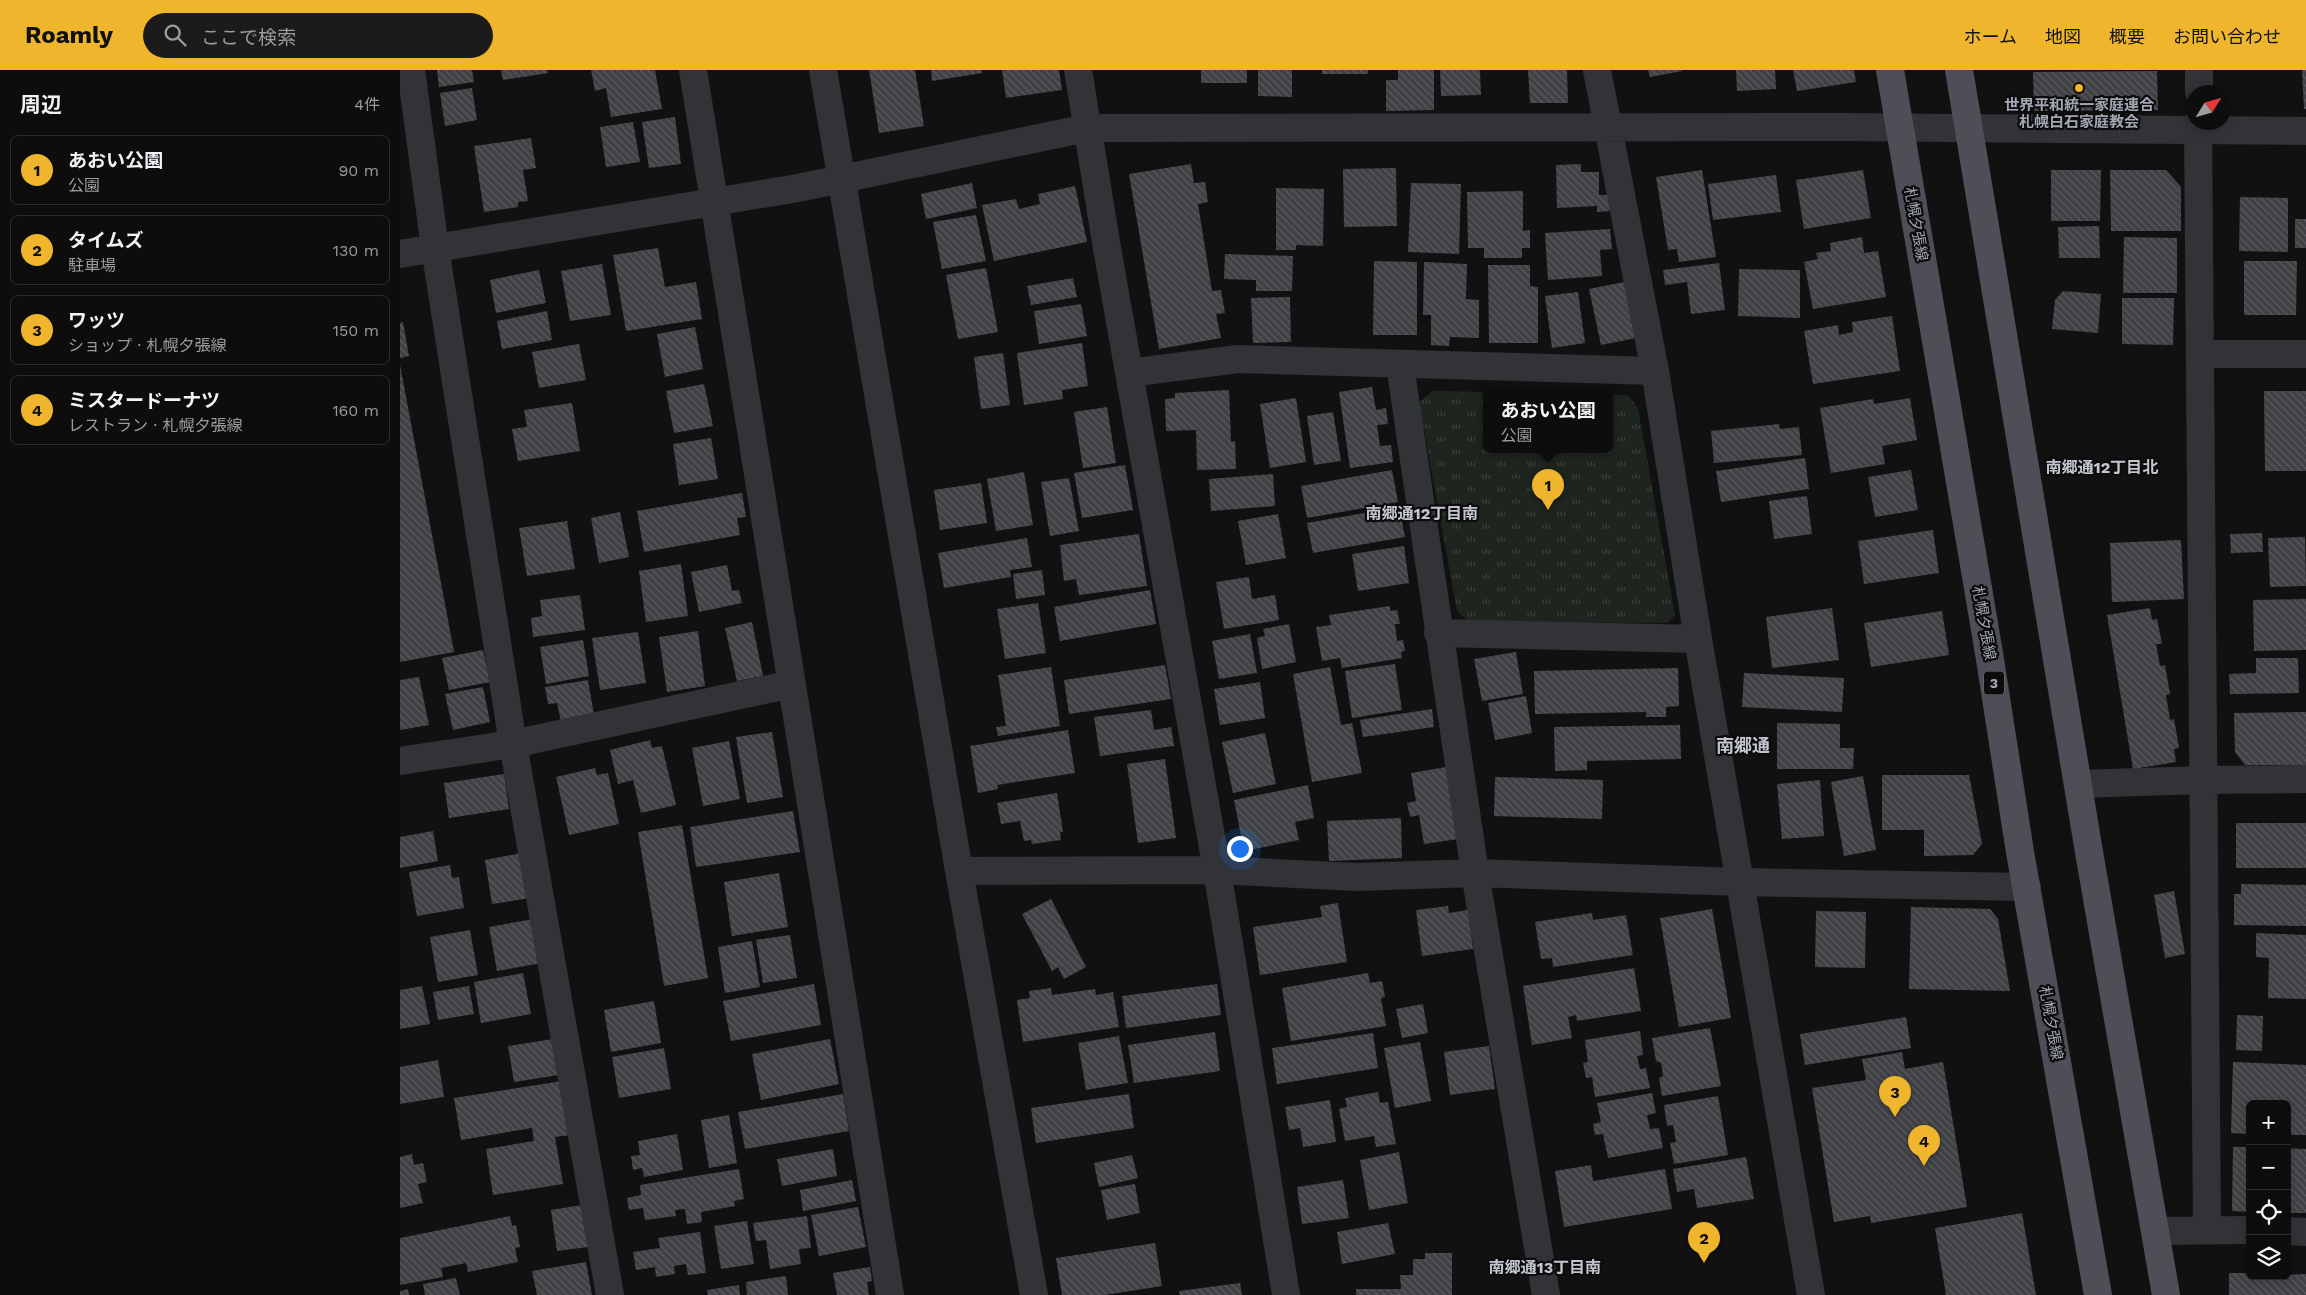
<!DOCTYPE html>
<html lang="ja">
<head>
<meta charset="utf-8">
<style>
	body { margin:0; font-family:"Work Sans","Noto Sans JP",sans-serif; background:#1b1b1c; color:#f1f3f6 }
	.controls { position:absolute; right:15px; bottom:15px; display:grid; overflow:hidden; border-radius:8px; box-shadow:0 2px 8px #0003 }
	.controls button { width:45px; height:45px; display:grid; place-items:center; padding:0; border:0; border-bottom:1px solid #2d2d2e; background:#0d0d0e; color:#f1f3f6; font:25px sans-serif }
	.compass { position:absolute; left:1786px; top:15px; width:45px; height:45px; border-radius:50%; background:#0d0d0e; box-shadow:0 2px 8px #0003; rotate:53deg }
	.you { position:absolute; left:839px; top:778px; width:18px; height:18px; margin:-12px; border:4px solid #fff; border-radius:50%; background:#1a73e8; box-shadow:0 0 0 8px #1a73e833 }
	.badge { display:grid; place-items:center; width:32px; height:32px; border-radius:50%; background:#eeb52d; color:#111; font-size:16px; font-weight:700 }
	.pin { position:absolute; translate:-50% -41px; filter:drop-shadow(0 1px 2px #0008) }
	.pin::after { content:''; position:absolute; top:26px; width:18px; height:15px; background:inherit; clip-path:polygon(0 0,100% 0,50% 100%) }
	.popup { position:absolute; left:1083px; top:318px; width:130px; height:65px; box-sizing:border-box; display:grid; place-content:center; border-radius:8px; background:#0d0d0e; filter:drop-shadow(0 1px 4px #0005); font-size:16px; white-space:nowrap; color:#9a9c9e }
	.popup b { font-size:19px; color:#f1f3f6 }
	.popup::after { content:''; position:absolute; left:50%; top:100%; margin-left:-10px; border:10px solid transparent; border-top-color:#0d0d0e }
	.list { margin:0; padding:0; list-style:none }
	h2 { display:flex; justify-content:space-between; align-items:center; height:65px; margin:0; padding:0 20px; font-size:21px }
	h2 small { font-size:16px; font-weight:400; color:#9a9c9e }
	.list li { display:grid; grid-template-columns:32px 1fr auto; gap:15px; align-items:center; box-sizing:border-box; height:70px; margin:0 10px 10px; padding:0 10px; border:1px solid #2d2d2e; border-radius:8px }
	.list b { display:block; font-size:19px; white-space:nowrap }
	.list p { margin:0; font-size:16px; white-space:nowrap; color:#9a9c9e }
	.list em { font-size:16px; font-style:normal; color:#9a9c9e }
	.icon { flex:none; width:28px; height:28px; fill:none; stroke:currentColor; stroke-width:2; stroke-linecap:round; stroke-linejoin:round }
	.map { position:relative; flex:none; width:1906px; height:1225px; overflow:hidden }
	header { display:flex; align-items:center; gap:30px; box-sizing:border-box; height:70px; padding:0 25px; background:#eeb52d; color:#111 }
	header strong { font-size:24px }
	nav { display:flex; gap:28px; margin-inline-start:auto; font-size:18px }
	.search { width:350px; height:45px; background:#1b1b1c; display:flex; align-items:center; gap:12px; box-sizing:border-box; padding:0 18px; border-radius:28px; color:#9a9c9e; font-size:19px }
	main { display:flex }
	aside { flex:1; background:#0d0d0e }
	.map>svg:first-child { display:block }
	.park { fill:url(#park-tufts) }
	.building { fill:url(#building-back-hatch) }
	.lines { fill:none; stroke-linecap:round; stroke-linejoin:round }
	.street { stroke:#323337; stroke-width:28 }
	.primary { stroke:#4e4f56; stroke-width:28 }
	.poi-dot { fill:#eeb52d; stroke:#0c0c0d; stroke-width:2 }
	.labels { text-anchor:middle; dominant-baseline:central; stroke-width:4.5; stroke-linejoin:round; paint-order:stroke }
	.shield { fill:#0c0c0d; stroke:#757881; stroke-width:1 }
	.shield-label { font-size:14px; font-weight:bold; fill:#a2a7b3 }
	.poi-label { font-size:15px; font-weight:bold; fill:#a2a7b3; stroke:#0c0c0d }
	.street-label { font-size:15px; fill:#a2a7b3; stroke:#0c0c0d }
	.neighbourhood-label { font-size:16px; font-weight:bold; fill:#c3c6cf; stroke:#0c0c0d }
	.quarter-label { font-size:18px; font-weight:bold; fill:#c3c6cf; stroke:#0c0c0d }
</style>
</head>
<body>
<header>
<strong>Roamly</strong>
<div class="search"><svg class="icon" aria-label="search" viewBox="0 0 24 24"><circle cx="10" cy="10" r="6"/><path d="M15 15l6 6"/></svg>ここで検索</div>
<nav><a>ホーム</a><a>地図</a><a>概要</a><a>お問い合わせ</a></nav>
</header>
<main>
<aside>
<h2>周辺<small>4件</small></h2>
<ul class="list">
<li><span class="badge">1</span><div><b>あおい公園</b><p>公園</p></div><em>90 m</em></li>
<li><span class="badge">2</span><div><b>タイムズ</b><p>駐車場</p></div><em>130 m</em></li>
<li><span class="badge">3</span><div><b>ワッツ</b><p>ショップ · 札幌夕張線</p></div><em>150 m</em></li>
<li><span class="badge">4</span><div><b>ミスタードーナツ</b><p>レストラン · 札幌夕張線</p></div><em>160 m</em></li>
</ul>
</aside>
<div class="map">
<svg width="1906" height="1225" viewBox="0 0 1906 1225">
	<defs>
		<pattern id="park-tufts" width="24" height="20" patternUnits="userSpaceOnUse" patternTransform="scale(1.25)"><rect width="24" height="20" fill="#1d251e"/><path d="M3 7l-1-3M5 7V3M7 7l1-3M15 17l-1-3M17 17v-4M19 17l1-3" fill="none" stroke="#3b423c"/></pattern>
		<pattern id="building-back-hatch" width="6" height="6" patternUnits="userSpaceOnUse" patternTransform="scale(1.25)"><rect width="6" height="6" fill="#404145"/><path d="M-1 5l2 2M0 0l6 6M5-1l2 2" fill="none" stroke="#585a5d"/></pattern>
	</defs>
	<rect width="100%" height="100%" fill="#111112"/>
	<!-- park -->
	<path class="park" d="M1033 321 1087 322V379H1209V325H1228L1238 338 1275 545 1268 553 1070 552 1057 541 1019 332Z"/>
	<!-- building -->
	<path class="building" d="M37 0H72L74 12 39 17Z
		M101 0H147L148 3 103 10Z
		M191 0H255L262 39 211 47 206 18 195 21Z
		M469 0H515L524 56 479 63Z
		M531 0H582V3L532 11Z
		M602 0H659L662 20 606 28Z
		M801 0H847V13H801Z
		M858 0H892V27L858 26Z
		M922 0H968V4H922Z
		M998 0H1034V40L986 41V10H998Z
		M1040 0H1080L1081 25 1041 26Z
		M1128 0H1167L1168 33H1130Z
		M1248 0H1282V1L1250 7Z
		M1336 0H1375L1376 19 1337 21Z
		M1393 0H1454L1456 12 1397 21Z
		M1902 0H1906V39H1904Z
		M1757 1 1758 40 1634 41 1633 2Z
		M72 18 77 50 45 56 40 23Z
		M275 47 281 94 249 98 242 52Z
		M233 52 240 92 206 97 200 57Z
		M131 68 136 98 123 100 128 131 118 132V137L84 142 74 76Z
		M791 94 794 113 805 112 808 132 798 134 812 221 821 220 825 243 816 244 821 268 759 279 729 104Z
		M1181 94V102H1199V125H1210L1211 141 1197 142V136L1157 138 1156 95Z
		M996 98 997 156 944 157 943 99Z
		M1302 100 1316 187 1279 192 1277 179 1268 180 1256 107Z
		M1463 100 1471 148 1404 159 1396 110Z
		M1651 100H1701L1700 151H1651Z
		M1710 100H1766L1781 117V161H1711Z
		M1376 105 1381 142 1313 150 1308 114Z
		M572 113 577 138 526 149 521 124Z
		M1011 113 1061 114 1059 184 1008 182Z
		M675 116 687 172 594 191 582 135 616 129 619 139 640 134 638 124Z
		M876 118 924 119 923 176 896 175V180H876Z
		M1123 121V161L1130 160V178H1122V188H1084V178H1068L1067 122Z
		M1840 127 1888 128V182L1839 181Z
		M576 145 586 191 542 199 533 152Z
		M1895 149H1906V178H1895Z
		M1699 156 1700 188H1659L1658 157Z
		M1210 159 1212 179 1200 180 1202 206 1148 210 1145 163Z
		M1462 167 1464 183 1478 181 1486 227 1413 239 1404 192 1418 189 1416 183 1431 181 1430 173Z
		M1724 167 1777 168V223H1723Z
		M258 178 265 217 296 212 302 249 226 261 213 185Z
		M825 184 893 186 892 221H856V210L824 209Z
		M974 191 1017 192V265H973Z
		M1844 191H1897L1896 245H1844Z
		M1024 192 1067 194 1066 229 1079 230V268L1050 267 1049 276 1031 275V245H1023Z
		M1319 193 1325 240 1291 244 1287 212 1265 215 1263 200Z
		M202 194 211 245 170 251 161 201Z
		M1088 195H1130V216L1138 217V273H1089Z
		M586 198 598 262 558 269 546 205Z
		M1339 199 1400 200V248L1338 246Z
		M139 200 146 233 96 243 90 210Z
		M673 208 677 227 631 235 627 216Z
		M1224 212 1236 268 1201 275 1189 219Z
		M1663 221 1701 224 1698 263 1652 259 1655 230Z
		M1178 222 1185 273 1152 278 1145 226Z
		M890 227 891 272 853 273 851 228Z
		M1722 228H1774L1773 275 1722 274Z
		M681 234 687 266 639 274 634 241Z
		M147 241 152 270 102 279 97 251Z
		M1492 246 1500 301 1413 314 1404 261 1438 255 1439 265 1453 262 1452 252Z
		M3 252 9 286 0 288V253Z
		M295 257 303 299 265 307 257 264Z
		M682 273 688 316 662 320 663 329 624 335 617 283Z
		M179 274 186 310 139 318 132 282Z
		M603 283 610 335 581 339 574 287Z
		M0 295 54 582 0 592Z
		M304 314 313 356 274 363 266 321Z
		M972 317 976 340 986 338 988 354 977 355 980 376 991 375 993 392 950 398 939 322Z
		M829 320 831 372 835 371 836 399 797 400 796 360 766 361 765 329 775 328V323Z
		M1864 321H1906V401H1865Z
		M896 328 906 392 870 398 860 334Z
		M1510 328 1517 370 1482 376 1485 394 1431 403 1420 338 1473 329 1474 334Z
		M172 333 180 381 118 391 112 359 127 357 124 340Z
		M707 337 716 393 683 398 674 342Z
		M933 342 941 391 914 395 907 346Z
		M1379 354 1380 359 1399 357 1402 385 1314 393 1311 361Z
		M311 368 318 409 279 415 273 374Z
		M1405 388 1409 419 1321 432 1316 401Z
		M725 395 733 440 682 448 674 403Z
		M992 400 998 432 907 448 901 416Z
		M1511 400 1518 440 1475 447 1468 407Z
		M624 402 633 455 596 461 587 409Z
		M873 404 875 436 811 441 809 409Z
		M669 408 679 461 650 466 641 412Z
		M581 413 587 453 540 460 534 420Z
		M342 423 346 447 337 448 340 465 244 482 237 441Z
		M1407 426 1412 464 1374 469 1369 431Z
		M999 437 1005 467 913 483 907 453Z
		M220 442 229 487 199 493 191 448Z
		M878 444 886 488 846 495 838 451Z
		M167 451 175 499 127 506 119 458Z
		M1533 460 1539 503 1464 514 1458 471Z
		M1862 463 1863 482 1831 483 1830 464Z
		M739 464 747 516 679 525 676 509 664 511 660 475Z
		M1905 467 1906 516 1870 517 1868 468Z
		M627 468 632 497 610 500 611 507 544 518 538 483Z
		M1781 470 1784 529 1712 532 1710 473Z
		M1004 476 1009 513 958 521 952 484Z
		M281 494 288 546 246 552 239 501Z
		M327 495 332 521 339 520 342 533 299 542 291 502Z
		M642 500 645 525 616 529 613 504Z
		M849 507 852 529 875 525 879 550 824 559 816 512Z
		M750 520 756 554 660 571 654 537Z
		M180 525 185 560 133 567 131 548 142 546 140 530Z
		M1906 529V580L1854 581 1853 530Z
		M638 533 646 583 605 589 597 539Z
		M990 536V541L997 540 1000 554H995L997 571 1003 570 1005 581 1001 582 1002 588 942 598 940 588 922 591 916 557 931 555 929 545Z
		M1432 538 1439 590 1372 598 1366 547Z
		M1750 538 1752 550 1757 549 1762 574H1756L1760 596 1765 595 1770 624 1766 625 1770 650 1774 649 1779 678 1774 679 1776 692 1733 699 1707 545Z
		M1542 541 1549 585 1471 597 1464 553Z
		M352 552 363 606 337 611 325 558Z
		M889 554 896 592 862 599 857 568 865 566 863 559Z
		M298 561 305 616 267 622 259 567Z
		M238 562 246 613 200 620 192 568Z
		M850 564 857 603 819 609 812 571Z
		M183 570 189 606 146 614 140 577Z
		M83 580 90 612 49 620 42 588Z
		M1116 582 1123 624 1082 631 1074 589Z
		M1856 588H1898L1899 623 1830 624 1829 604 1856 603Z
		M995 594 1002 640 952 648 945 601Z
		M765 595 771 629 669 644 664 610Z
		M651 597 660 656 598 666 596 657 606 656 598 605Z
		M930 597 941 655 952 653 962 703 912 712 893 604Z
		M1278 598 1279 636 1266 637V647H1246V642L1135 644 1134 601Z
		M1344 603 1444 608 1442 642 1342 637Z
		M19 607 29 655 0 660V610Z
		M188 610 194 645 161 651 157 633 148 634 145 617Z
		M860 612 865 648 820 655 814 619Z
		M83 617 90 652 53 660 45 624Z
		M1126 626 1132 663 1095 670 1088 633Z
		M1032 639 1034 657 963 667 960 650Z
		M751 640 754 660 771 657 774 676 700 686 694 647Z
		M1906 642V695H1845L1835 682 1834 643Z
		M1377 653 1440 654V678H1454L1453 699H1377Z
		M1280 655 1281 689 1187 691V700L1155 701 1154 657Z
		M668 660 675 703 597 715 598 719 578 723 570 676Z
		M372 662 383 727 347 733 336 667Z
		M865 663 876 714 833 723 822 672Z
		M250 670 252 678 262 676 276 735 241 743 233 710 218 714 210 680Z
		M329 671 340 729 303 736 292 678Z
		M765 689 776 768 738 773 727 694Z
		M1046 697 1058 769 1024 774 1019 745 1010 747 1007 733 1016 731 1011 703Z
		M195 698 197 705 208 703 219 754 169 765 156 707Z
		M104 704 109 739 49 748 44 713Z
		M1482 705H1569L1582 774 1573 785 1524 786V760H1482Z
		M1463 706 1476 780 1444 786 1431 712Z
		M1095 707 1203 710 1202 749 1094 746Z
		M1420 710 1424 766 1382 769 1377 714Z
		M908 715 914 748 895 752 899 770 844 781 834 730Z
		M657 723 663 762H660L661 770 632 774 631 770 624 771 620 751 601 754 597 733Z
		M393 741 400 782 296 797 290 757Z
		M1001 748 1002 788 929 791 927 751Z
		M1836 753H1906V798H1836Z
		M282 755 308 908 264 916 238 762Z
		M33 761 38 791 0 798V767Z
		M122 783 130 828 92 834 85 790Z
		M50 795 52 808 59 807 64 838 17 846 9 802Z
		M379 803 388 857 332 866 324 812Z
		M1841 814 1906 815V856L1834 855V824H1841Z
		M1774 821 1785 884 1765 888 1754 825Z
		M651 829 686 897 664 909 658 897 652 901 622 844Z
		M938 833 947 892 860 905 853 857 922 847 920 836Z
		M1048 836 1049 843 1068 840 1073 879 1022 886 1016 840Z
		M1511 837 1590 839 1598 849 1610 921 1509 919Z
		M1312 839 1331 948 1279 957 1260 848Z
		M1416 841 1466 842 1465 898 1415 897Z
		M1192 843 1193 850 1226 845 1233 885 1153 897 1152 888 1141 889 1135 852Z
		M133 849 142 893 97 901 89 857Z
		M70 860 78 905 38 912 30 867Z
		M1856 863 1906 865V929L1868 928 1869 888 1856 887Z
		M390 865 397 908 363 913 356 870Z
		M352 871 360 917 325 923 318 877Z
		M1234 898 1241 941 1177 951 1176 945 1168 947 1172 968 1132 975 1123 916Z
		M123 903 131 944 81 953 74 912Z
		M968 903 970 913 982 911 985 927 981 928 986 956 891 971 882 918Z
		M414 914 421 955 331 971 323 931Z
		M817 914 821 945 726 958 722 926Z
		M22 916 30 954 0 959V920Z
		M69 916 74 944 38 950 33 922Z
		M651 918 652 925 695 919 696 925 713 922 719 957 623 972 617 930 630 928 629 921Z
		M254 931 261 973 211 982 204 940Z
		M1023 934 1028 963 1002 968 996 939Z
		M1837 945 1863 946 1862 981 1836 980Z
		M1506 947 1511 978 1405 995 1400 964Z
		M1310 958 1321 1016 1262 1026 1259 1008 1263 1006 1261 993 1256 991 1252 968Z
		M1240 961 1243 985 1237 986 1240 999 1246 998 1250 1018 1195 1027 1192 1007 1186 1008 1183 993 1188 992 1185 970Z
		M815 962 820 1001 734 1013 728 975Z
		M973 963 978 998 877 1014 872 978Z
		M719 966 728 1013 686 1020 678 973Z
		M153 969 159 1005 114 1012 108 976Z
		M430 969 439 1014 361 1030 352 984Z
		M1020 972 1031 1031 995 1038 984 978Z
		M1089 976 1095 1019 1050 1025 1044 982Z
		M264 978 271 1019 219 1028 212 987Z
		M1502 982 1505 999 1543 992 1567 1137 1471 1153 1470 1146 1434 1152 1412 1018 1466 1010 1462 989Z
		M38 990 44 1027 0 1034V997Z
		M1833 992 1906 995V1065H1887V1034H1850V1064L1831 1063Z
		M162 1011 171 1065 155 1067 163 1114 93 1125 86 1079 134 1071 132 1058 61 1070 54 1028Z
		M978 1022 980 1033 988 1032 996 1074 976 1077 974 1066 945 1071 939 1039 947 1037 945 1028Z
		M1252 1023 1256 1043 1247 1045 1250 1059 1259 1058 1263 1078 1208 1088 1203 1064 1195 1065 1193 1054 1201 1052 1197 1033Z
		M443 1024 449 1061 345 1079 338 1042Z
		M729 1024 734 1058 636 1073 631 1038Z
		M1318 1026 1328 1085 1274 1094 1270 1073 1276 1072 1273 1055 1267 1056 1264 1035Z
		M930 1030 936 1072 903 1077 900 1058 889 1060 885 1037Z
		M329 1045 337 1093 309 1098 301 1050Z
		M277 1064 283 1100 244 1107 242 1098 233 1100 231 1086 240 1085 238 1071Z
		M1833 1077H1850V1142L1832 1141Z
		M1887 1078 1906 1079V1143H1887Z
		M433 1079 437 1106 382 1116 377 1089Z
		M999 1082 1008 1133 969 1140 960 1090Z
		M12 1084 14 1095 23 1093 27 1112 18 1114 23 1133 0 1138V1087Z
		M732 1085 738 1108 699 1117 694 1093Z
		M1346 1087 1354 1129 1297 1138 1294 1119 1277 1122 1273 1099Z
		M1191 1095 1193 1111 1265 1099 1272 1139 1164 1157 1155 1101Z
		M339 1099 344 1129 334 1131 335 1136 301 1142 302 1152 287 1154 285 1139 275 1140 276 1146 245 1150 243 1138 229 1140 227 1128 241 1125 240 1115Z
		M452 1110 456 1131 403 1141 400 1120Z
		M943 1110 949 1148 902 1154 897 1117Z
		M735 1114 740 1143 707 1150 701 1120Z
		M182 1135 188 1177 157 1181 151 1140Z
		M458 1137 466 1177 419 1186 411 1145Z
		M1622 1143 1636 1225H1546L1535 1158Z
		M110 1146 112 1156 116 1155 120 1177 115 1178 118 1192 68 1202 66 1193 41 1198 43 1207 0 1215V1168Z
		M407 1146 411 1178 399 1179 401 1194 370 1199 366 1170 356 1171 353 1153Z
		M347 1151 354 1194 321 1199 314 1156Z
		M988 1153 995 1184 942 1194 937 1162Z
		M300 1162 306 1203 288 1205 286 1194 274 1196 275 1204 256 1207 255 1197 236 1200 233 1182 260 1178 258 1168Z
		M755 1173 762 1216 705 1225H662L656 1188Z
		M1025 1183H1052V1225H956V1219H1001L1000 1205H1013V1189H1025Z
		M186 1192 192 1225H137L132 1201Z
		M470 1197 472 1211 467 1212 469 1225H437L433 1203Z
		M1829 1203H1850V1206L1906 1204V1225H1829Z
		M386 1206 388 1225H347L346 1212Z
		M56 1208 60 1225H25L23 1214Z
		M840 1213 842 1225H780L779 1221Z
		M339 1215 340 1225H308L307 1220Z
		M8 1219 9 1225H0V1221Z"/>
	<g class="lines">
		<!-- street -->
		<path class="street" d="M11 0 35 178 113 674 210 1225
			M293 0 490 1225
			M423 0 559 801 634 1225
			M678 0 707 178 817 800 886 1225
			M1197 0 1255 301 1298 569 1411 1225
			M1799 22V0
			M1798 52 1807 1159
			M0 184 398 118 687 58 1444 57 1906 61
			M1800 284H1906
			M1000 295 1075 803 1146 1225
			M729 303 838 289 1255 301
			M1038 563 1298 569
			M0 691 113 674 392 614
			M1678 714 1803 710 1906 709
			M559 801 817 800 957 807 1075 803 1342 812 1627 817
			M1755 1161 1850 1160
			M1887 1161 1906 1162"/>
		<!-- primary -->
		<path class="primary" d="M1490 0 1589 583 1620 782 1698 1225
			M1559 0 1690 788 1766 1225"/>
	</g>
	<!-- markers -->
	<circle class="poi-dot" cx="1679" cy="18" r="5"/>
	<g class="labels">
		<!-- shield labels -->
		<rect class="shield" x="1584" y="601.5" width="20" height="23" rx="4"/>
		<g class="shield-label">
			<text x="1594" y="613">3</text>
		</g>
		<!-- poi labels -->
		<g class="poi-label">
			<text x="1679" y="35">世界平和統一家庭連合<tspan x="1679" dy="17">札幌白石家庭教会</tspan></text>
		</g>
		<!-- street labels -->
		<g class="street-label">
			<text transform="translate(1516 154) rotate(80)">札幌夕張線</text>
			<text transform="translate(1584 553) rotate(80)">札幌夕張線</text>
			<text transform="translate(1651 953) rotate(80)">札幌夕張線</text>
		</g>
		<!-- neighbourhood labels -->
		<g class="neighbourhood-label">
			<text x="1702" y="397">南郷通12丁目北</text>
			<text x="1022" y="443">南郷通12丁目南</text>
			<text x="1145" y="1197">南郷通13丁目南</text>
		</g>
		<!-- quarter labels -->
		<g class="quarter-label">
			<text x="1343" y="675">南郷通</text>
		</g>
	</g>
</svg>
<div class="controls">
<button>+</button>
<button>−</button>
<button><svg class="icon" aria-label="locate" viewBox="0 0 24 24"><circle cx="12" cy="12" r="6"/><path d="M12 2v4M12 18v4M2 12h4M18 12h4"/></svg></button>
<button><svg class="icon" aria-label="layers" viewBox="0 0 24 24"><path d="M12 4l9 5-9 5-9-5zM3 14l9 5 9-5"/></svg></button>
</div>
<svg class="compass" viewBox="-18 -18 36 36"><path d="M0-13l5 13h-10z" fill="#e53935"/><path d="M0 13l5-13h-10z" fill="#9a9c9e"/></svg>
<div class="you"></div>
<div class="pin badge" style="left:1148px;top:440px">1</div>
<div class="popup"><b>あおい公園</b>公園</div>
<div class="pin badge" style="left:1304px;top:1193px">2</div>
<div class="pin badge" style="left:1495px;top:1047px">3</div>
<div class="pin badge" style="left:1524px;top:1096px">4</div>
</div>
</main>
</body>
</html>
